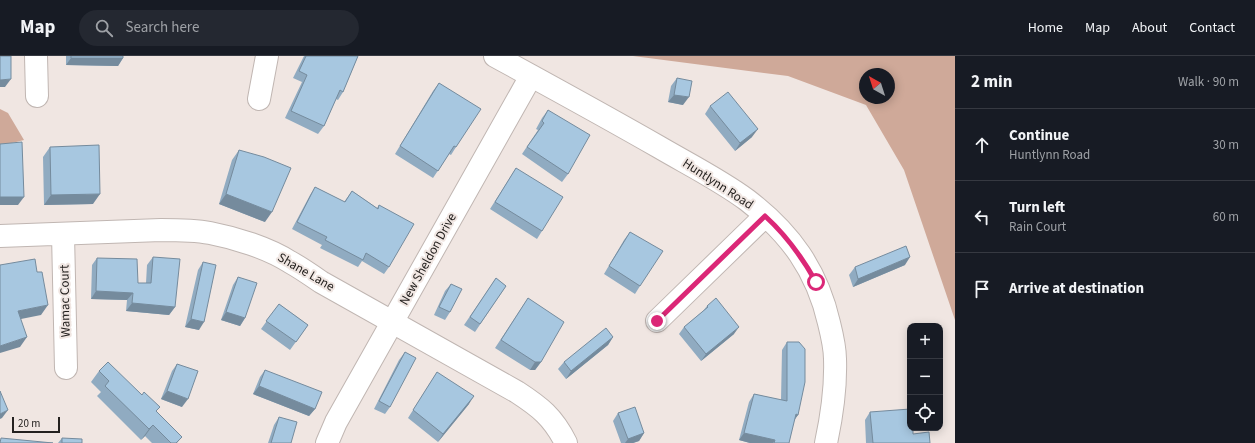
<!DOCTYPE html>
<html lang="en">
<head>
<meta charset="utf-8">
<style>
  :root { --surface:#171b24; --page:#242831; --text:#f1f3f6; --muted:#9ea1a6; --line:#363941 }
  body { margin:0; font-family:"Source Sans 3",sans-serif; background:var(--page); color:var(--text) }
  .controls { position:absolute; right:12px; bottom:12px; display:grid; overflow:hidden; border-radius:8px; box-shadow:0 2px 10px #0003 }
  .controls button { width:36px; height:36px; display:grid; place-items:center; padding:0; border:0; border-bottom:1px solid var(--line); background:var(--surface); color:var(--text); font:20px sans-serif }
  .compass { position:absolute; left:859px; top:12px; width:36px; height:36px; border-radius:50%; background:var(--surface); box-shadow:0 2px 10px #0003; rotate:321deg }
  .scale { position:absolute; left:12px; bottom:10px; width:48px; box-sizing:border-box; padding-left:4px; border:2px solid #24211f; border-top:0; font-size:11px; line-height:14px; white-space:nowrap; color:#24211f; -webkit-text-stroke:3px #f0e6e2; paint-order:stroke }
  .stop { position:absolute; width:12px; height:12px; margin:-9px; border:3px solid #db2777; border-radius:50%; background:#fff }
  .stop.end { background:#db2777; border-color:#fff; box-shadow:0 1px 4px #0008 }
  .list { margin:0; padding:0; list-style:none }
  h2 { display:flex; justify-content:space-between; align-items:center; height:52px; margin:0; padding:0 16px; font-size:17px }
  h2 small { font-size:13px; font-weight:400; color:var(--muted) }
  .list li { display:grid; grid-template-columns:26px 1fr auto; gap:12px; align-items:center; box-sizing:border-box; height:72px; padding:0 16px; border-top:1px solid var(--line) }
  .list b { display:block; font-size:15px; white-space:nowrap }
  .list p { margin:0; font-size:13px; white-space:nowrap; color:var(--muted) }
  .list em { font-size:13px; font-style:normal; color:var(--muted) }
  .icon { flex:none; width:22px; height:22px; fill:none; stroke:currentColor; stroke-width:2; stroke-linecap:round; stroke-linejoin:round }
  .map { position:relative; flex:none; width:955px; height:387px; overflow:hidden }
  header { display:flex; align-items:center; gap:24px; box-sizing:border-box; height:56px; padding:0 20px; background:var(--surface); border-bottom:1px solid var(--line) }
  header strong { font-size:19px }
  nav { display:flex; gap:22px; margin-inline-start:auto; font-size:14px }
  .search { width:280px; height:36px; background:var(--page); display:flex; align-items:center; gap:10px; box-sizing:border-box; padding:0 14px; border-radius:22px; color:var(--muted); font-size:15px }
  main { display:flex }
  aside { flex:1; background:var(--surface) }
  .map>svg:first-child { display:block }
  .forest { fill:#cfa999; fill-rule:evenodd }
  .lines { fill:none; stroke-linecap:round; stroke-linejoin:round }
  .minor-casing { stroke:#c0b6b2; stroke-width:24 }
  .minor { stroke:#fff; stroke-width:22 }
  .wall { fill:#90abc1 }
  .shaded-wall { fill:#758b9d }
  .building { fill:#a7c7e0; stroke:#758b9d }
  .route { stroke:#db2777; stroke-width:5 }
  .labels { text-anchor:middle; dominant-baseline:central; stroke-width:4; stroke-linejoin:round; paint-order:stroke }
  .street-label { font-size:13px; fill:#24211f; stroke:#f0e6e2 }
</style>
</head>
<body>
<header>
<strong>Map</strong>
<div class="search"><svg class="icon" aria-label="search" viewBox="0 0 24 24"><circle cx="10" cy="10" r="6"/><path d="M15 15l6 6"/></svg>Search here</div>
<nav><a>Home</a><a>Map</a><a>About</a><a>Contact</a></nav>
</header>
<main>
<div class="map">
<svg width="955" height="387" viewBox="0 0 955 387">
  <rect width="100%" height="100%" fill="#f0e6e2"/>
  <path class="forest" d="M633,0H955V264L904,114L866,49L788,20ZM865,18H889V42H865Z
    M0,53L8,57L24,84L0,90Z"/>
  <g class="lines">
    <g class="minor-casing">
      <path id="minor" d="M36,0L37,40
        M495,0C550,30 605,60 659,91C688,108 720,124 747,144C790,177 817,214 829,267C832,279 835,291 835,303C836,331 832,359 826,387
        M259,43L267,0
        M63,178L66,312
        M0,180L161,174C177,174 194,174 210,177C236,182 268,192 290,206C301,212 311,219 321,226L517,336C540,351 553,361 566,387
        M657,265L765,160
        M327,387L336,366L531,20"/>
    </g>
    <use href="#minor" class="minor"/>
  </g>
  <path class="wall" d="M66,0H123V2L118,10L66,9Z
    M304,0H358L343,36L338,44L336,43L324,70L318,78L285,62L302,26L293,22Z
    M677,22L683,49L668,46L671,30Z
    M439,27L456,91L451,99L449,98L433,122L395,98L433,35Z
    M710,50L752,81L735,95L705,58Z
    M548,54L568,118L562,126L522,98L538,74L536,73L542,62Z
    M50,91L93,148L44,149L43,101Z
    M239,94L265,166L219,148L232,104Z
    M516,112L542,175L537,183L490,153Z
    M315,131L344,146L352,135L377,152L379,149L389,211L384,218L362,205L358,211L320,192L322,189L292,173L310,139Z
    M630,176L640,230L635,238L604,218L624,184Z
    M153,201L175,251L169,259L126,255L127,244L91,243L92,209L97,202L138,227H146L147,209Z
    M203,206L199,274L185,271L198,214Z
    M905,209L853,231L849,219L855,211Z
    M238,221L245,262L240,270L221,264L233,229Z
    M496,222L506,230L475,276L464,269Z
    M451,228L450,256L445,264L434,259L445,235Z
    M528,242L541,306L535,314H530L495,292Z
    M279,248L308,269L290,294L261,273Z
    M707,250L734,278L701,305L679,278L684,271L703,255Z
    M613,281L608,289L566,323L558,313L564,306Z
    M787,286L798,359L794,364L789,387H750L739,384L749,346L754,338L781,344L782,294Z
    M405,296L390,351L385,358L374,353L399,304Z
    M177,308L182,351L161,343L172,315Z
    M265,314L315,353L309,360L253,338L260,321Z
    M99,315L156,356L182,381L177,387H152L145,380L141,384L97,340L101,336L91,326Z
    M437,316L469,348L438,386L408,362Z
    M870,356L913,378L930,387H866L865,364Z
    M618,357L644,377L639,385L633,387H621L613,365Z
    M279,361L291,387H268L274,369Z
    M62,382L82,387H58Z"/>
  <path class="shaded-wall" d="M71,2H123L118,10L66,9Z
    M11,23L5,31H0V24Z
    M674,39L689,41L683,49L668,46Z
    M758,73L752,81L735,95L740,87Z
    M100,138L93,148L44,149L51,139Z
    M226,138L272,156L265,166L219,148Z
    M0,141H24L18,149H0Z
    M910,201L905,209L853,231L858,223Z
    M96,235L133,237L127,244L91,243Z
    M132,247L175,251L169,259L126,255Z
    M48,249L41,259L11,265L18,255Z
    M226,256L245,262L240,270L221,264Z
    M191,263L204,266L199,274L185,271Z
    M739,271L734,278L701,305L706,298Z
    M27,281L20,291L0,297V290Z
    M613,281L608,289L566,323L571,315Z
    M535,306H541L535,314H530Z
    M259,330L315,353L309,360L253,338Z
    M167,335L188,343L182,351L161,343Z
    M474,340L469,348L438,386L443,378Z
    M8,354L2,362L0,363V358Z
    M796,358L798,359L793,366Z
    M153,369L145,380L141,384L149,373Z
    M644,377L639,385L633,387H625L628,383Z
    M744,377L775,384L773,387H750L739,384Z"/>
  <path class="building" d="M0,0H11V23L0,24Z
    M71,0H123V2H71Z
    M306,0H358L343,36L340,34L324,70L291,55L307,19L299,15Z
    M677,22L692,25L689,41L674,39Z
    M439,27L481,53L456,91L454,90L438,115L400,90Z
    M728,36L758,73L740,87L710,50Z
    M548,54L590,79L568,118L527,91L544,67L542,65Z
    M22,86L24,141H0V88Z
    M99,89L100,138L51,139L50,91Z
    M239,94L264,101L291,112L272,156L226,138Z
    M516,112L563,141L542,175L495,146Z
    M315,131L345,146L352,135L378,153L379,149L414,168L389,211L366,197L363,204L325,184L327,181L297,166Z
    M630,176L663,195L640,230L609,210Z
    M906,190L910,201L858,223L855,211Z
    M153,201L180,203L175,251L132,247L133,237L96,235L97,202L137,203L138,227H151Z
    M35,203L37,216H42L48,249L18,255L27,281L0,290V209Z
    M203,206L216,209L204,266L191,263Z
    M238,221L257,227L245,262L226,256Z
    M496,222L506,230L480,268L470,261Z
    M451,228L462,233L450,256L439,251Z
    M528,242L564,266L541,306H535L501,284Z
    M716,242L739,271L706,298L684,271L708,251L707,250Z
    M279,248L308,269L296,286L266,265Z
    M606,272L613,281L571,315L564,306Z
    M787,286H799L805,293V326L798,359L796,358L789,387H774L775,384L744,377L754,338L787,345Z
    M405,296L416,302L390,351L379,345Z
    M108,306L142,339L144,336L160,351L156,355L182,381L176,387H171L153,369L149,373L105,330L109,325L99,315Z
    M177,308L198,315L188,343L167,335Z
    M265,314L322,336L315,353L259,330Z
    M437,316L474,340L443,378L413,354Z
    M0,335L8,354L0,358Z
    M635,351L644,377L628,383L618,357Z
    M910,353V372H913V378L929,376L930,387H873L870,356Z
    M279,361L297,366L291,387H271Z
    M1,382L53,387H0Z
    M62,382L82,383V387H62Z"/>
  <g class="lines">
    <path class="route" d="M657,265L765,160C787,180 802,201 816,226"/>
  </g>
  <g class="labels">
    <g class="street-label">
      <text transform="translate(718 128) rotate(33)">Huntlynn Road</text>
      <text transform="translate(428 203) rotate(-61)">New Sheldon Drive</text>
      <text transform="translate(306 216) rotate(30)">Shane Lane</text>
      <text transform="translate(65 245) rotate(-91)">Wamac Court</text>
    </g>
  </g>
</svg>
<div class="controls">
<button>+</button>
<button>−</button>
<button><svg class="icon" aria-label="locate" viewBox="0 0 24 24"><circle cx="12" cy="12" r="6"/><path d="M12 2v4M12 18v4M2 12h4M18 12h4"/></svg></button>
</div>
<svg class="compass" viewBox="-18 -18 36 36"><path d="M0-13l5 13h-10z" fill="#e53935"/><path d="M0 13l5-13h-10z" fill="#9ea1a6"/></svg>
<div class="scale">20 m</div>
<div class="stop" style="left:816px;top:226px"></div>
<div class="stop end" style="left:657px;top:265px"></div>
</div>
<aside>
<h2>2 min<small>Walk · 90 m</small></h2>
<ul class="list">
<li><svg class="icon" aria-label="ahead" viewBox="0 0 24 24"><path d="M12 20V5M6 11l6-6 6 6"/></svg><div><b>Continue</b><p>Huntlynn Road</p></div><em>30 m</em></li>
<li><svg class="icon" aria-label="left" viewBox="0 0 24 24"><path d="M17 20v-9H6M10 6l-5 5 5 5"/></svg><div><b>Turn left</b><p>Rain Court</p></div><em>60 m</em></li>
<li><svg class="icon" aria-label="arrive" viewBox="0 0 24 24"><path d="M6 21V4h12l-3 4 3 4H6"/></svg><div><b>Arrive at destination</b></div></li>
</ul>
</aside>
</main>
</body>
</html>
